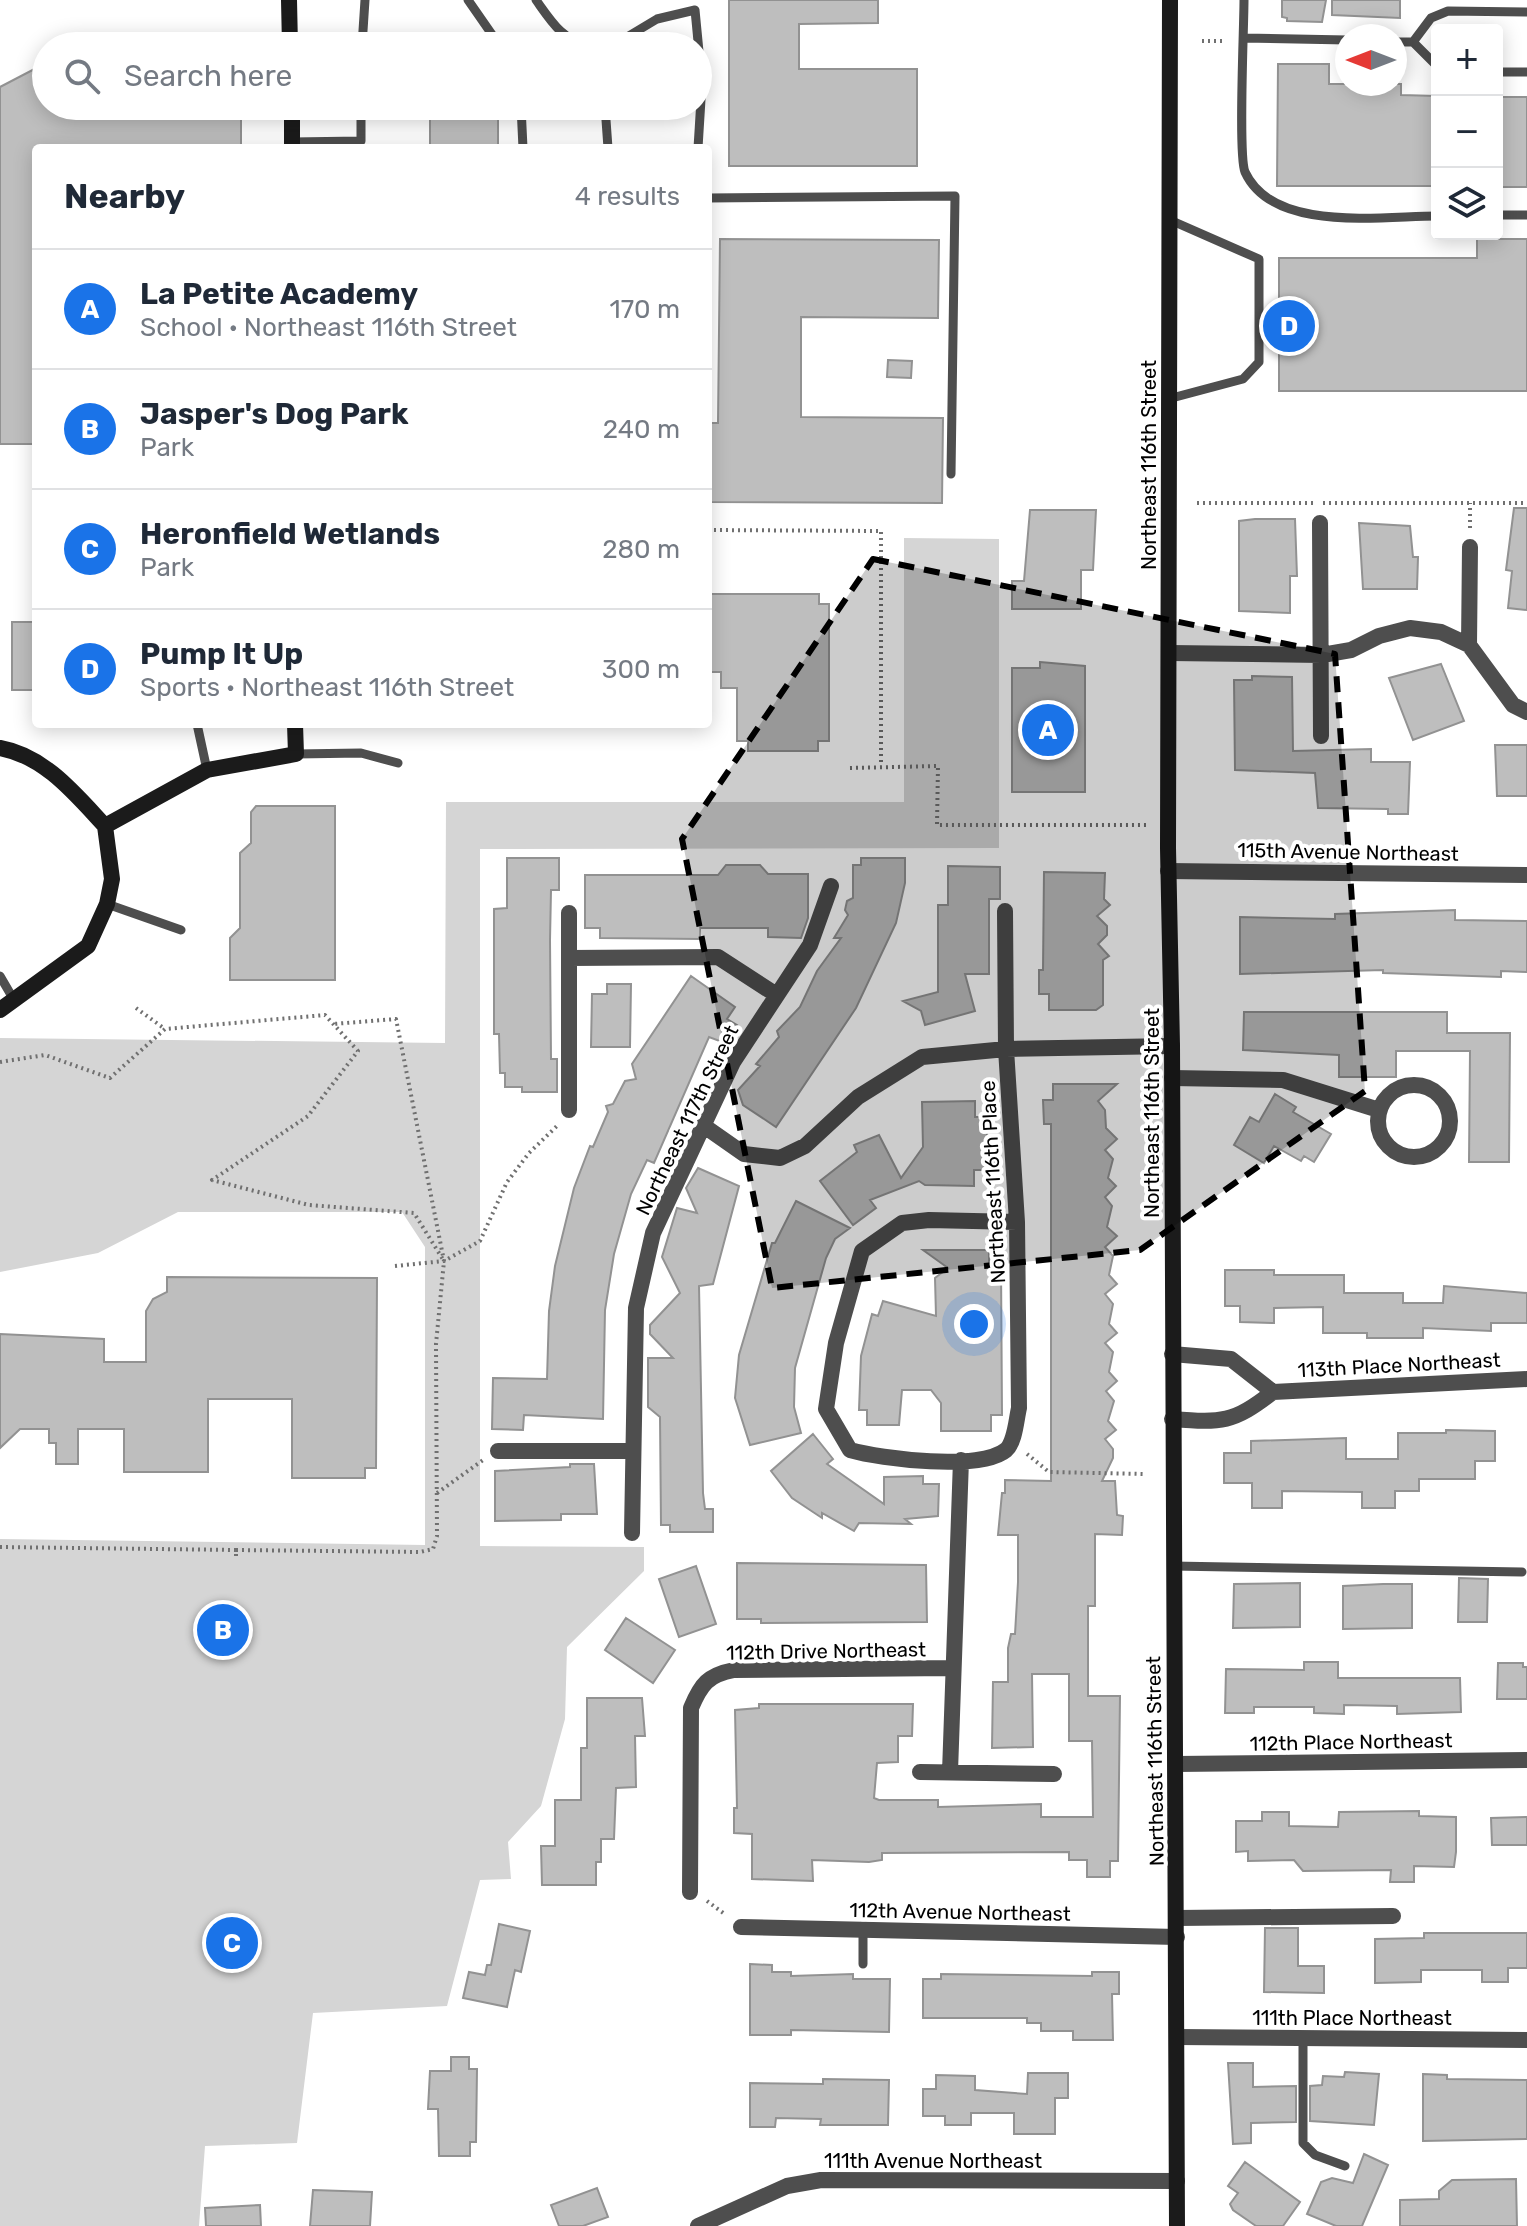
<!DOCTYPE html>
<html lang="en">
<head>
<meta charset="utf-8">
<style>
  :root { --surface:#fff; --page:#f2f2f3; --text:#1f2937; --muted:#747a83; --line:#e0e1e3; --accent:#1a73e8 }
  body { margin:0; font-family:Rubik,sans-serif; background:var(--page); color:var(--text) }
  .controls { position:absolute; right:24px; top:24px; display:grid; overflow:hidden; border-radius:8px; box-shadow:0 4px 20px #0003 }
  .controls button { width:72px; height:72px; display:grid; place-items:center; padding:0; border:0; border-bottom:2px solid var(--line); background:var(--surface); color:var(--text); font:40px sans-serif }
  .compass { position:absolute; left:1335px; top:24px; width:72px; height:72px; border-radius:50%; background:var(--surface); box-shadow:0 4px 20px #0003; rotate:270deg }
  .you { position:absolute; left:974px; top:1324px; width:28px; height:28px; margin:-20px; border:6px solid #fff; border-radius:50%; background:#1a73e8; box-shadow:0 0 0 12px #1a73e833 }
  .badge { display:grid; place-items:center; width:52px; height:52px; border-radius:50%; background:var(--accent); color:#fff; font-size:26px; font-weight:700 }
  .pin { position:absolute; translate:-50% -50%; border:4px solid #fff; box-shadow:0 2px 8px #0006 }
  .list { margin:0; padding:0; list-style:none }
  h2 { display:flex; justify-content:space-between; align-items:center; height:104px; margin:0; padding:0 32px; font-size:34px }
  h2 small { font-size:26px; font-weight:400; color:var(--muted) }
  .list li { display:grid; grid-template-columns:52px 1fr auto; gap:24px; align-items:center; box-sizing:border-box; height:120px; padding:0 32px; border-top:2px solid var(--line) }
  .list b { display:block; font-size:30px; white-space:nowrap }
  .list p { margin:0; font-size:26px; white-space:nowrap; color:var(--muted) }
  .list em { font-size:26px; font-style:normal; color:var(--muted) }
  .icon { flex:none; width:44px; height:44px; fill:none; stroke:currentColor; stroke-width:2; stroke-linecap:round; stroke-linejoin:round }
  .map { position:relative; flex:none; width:1527px; height:2226px; overflow:hidden }
  .search { position:absolute; background:var(--surface); box-shadow:0 4px 20px #0003; left:32px; top:32px; width:680px; height:88px; display:flex; align-items:center; gap:20px; box-sizing:border-box; padding:0 28px; border-radius:44px; color:var(--muted); font-size:30px }
  .panel { position:absolute; background:var(--surface); box-shadow:0 4px 20px #0003; left:32px; top:144px; width:680px; height:584px; border-radius:8px }
  .map>svg:first-child { display:block }
  .green { fill:#d5d5d5 }
  .building { fill:#bebebe; stroke:#929292; stroke-width:2 }
  .lines { fill:none; stroke-linecap:round; stroke-linejoin:round }
  .path { stroke:#707070; stroke-width:4; stroke-dasharray:2 4; stroke-linecap:butt }
  .lane { stroke:#4e4e4e; stroke-width:9 }
  .street { stroke:#4e4e4e; stroke-width:16 }
  .secondary { stroke:#1b1b1b; stroke-width:16 }
  .marked { fill:#000; fill-opacity:0.2; stroke:#000; stroke-width:6; stroke-dasharray:16 10; stroke-linejoin:round }
  .labels { text-anchor:middle; dominant-baseline:central; stroke-width:8; stroke-linejoin:round; paint-order:stroke }
  .street-label { font-size:20px; fill:#000; stroke:#fff }
</style>
</head>
<body>
<div class="map">
<svg width="1527" height="2226" viewBox="0 0 1527 2226">
  <rect width="100%" height="100%" fill="#fff"/>
  <path class="green" d="M904,538L999,539V848L480,849V1546L644,1547V1571L567,1647L565,1719L541,1806L508,1842L511,1879L480,1880L447,2006L313,2013L297,2143L205,2146L199,2226H0V1539L425,1545V1247L402,1212H178L98,1253L0,1272V1038L445,1043L446,802H904Z"/>
  <path class="building" d="M729,0H878V23L799,24V69H917V166H729Z
    M1282,0H1326L1322,22L1287,21V18L1282,17Z
    M1332,0H1400V18L1332,15Z
    M46,63V106H241V148H36V444H0V87Z
    M1278,64H1329V84H1401V95L1437,96V186H1277Z
    M1497,97H1527V187H1497Z
    M430,106H498V148H430Z
    M720,239L939,240L938,318L801,317V417L943,418L942,503L708,502V423H718Z
    M1477,239H1527V391H1279V258H1477Z
    M888,360L912,361L911,378L887,377Z
    M1514,508H1527V610L1508,608L1512,571L1506,570Z
    M1030,510H1096L1093,570H1081V609H1012V581H1024Z
    M1255,519H1295L1297,576H1290V613L1239,611V521Z
    M1359,523L1410,526L1413,557H1418L1417,589H1363Z
    M711,594H819V604H829V741H818V751H748V741H737V688H721V672H711Z
    M12,622H36V690H12Z
    M1040,662L1085,666V792H1012V668H1040Z
    M1441,664L1464,721L1413,740L1389,678Z
    M1252,676L1292,677L1293,751L1371,749V762H1410L1408,814H1388V809L1318,808L1315,773L1235,770L1234,680H1252Z
    M1495,745H1527V796H1497Z
    M256,806H335V980H230V938L240,928V853L251,843V812Z
    M507,858H559V890H551L550,940L551,1059H557V1092H522V1087H505V1073H500L499,1034H494V909L507,908Z
    M861,858H905V883L896,923L856,1008L776,1127L743,1105L738,1090L760,1066L756,1064L779,1037L777,1031L800,1007L817,971L841,938H834L848,915L845,910L847,901L853,898V865H861Z
    M726,865H760L768,874H808V918L801,938L768,937V928H700V939L600,938V928H585V875H718Z
    M948,866L1000,867V899H989V974H965L975,1011L925,1025L921,1011L903,1001L938,992V905H948Z
    M1044,872L1105,873L1104,899L1110,905L1097,916L1107,926V935L1098,944L1109,956L1103,960V1005L1096,1010H1049V994H1039V970H1043Z
    M1455,910V920L1527,921V972L1501,971V977L1383,973V970L1240,974V917L1335,919V914Z
    M691,976L735,1007L727,1019L737,1025L725,1043L709,1037L654,1163L647,1160L631,1194L614,1254L605,1310L603,1419L524,1415L523,1430L492,1429L493,1378L547,1379L549,1311L555,1266L574,1188L590,1146L593,1147L608,1112L606,1106L613,1104L625,1081L636,1079L632,1064Z
    M607,984H631L630,1047H591L592,994H607Z
    M1244,1012H1447V1033H1510L1509,1162H1469L1470,1051H1396V1077H1339V1055L1243,1050Z
    M1053,1084H1117L1098,1101L1105,1110L1106,1128L1117,1139L1105,1150L1113,1159L1108,1178L1116,1186L1105,1197L1112,1206L1107,1227L1117,1236L1105,1247L1113,1256L1109,1275L1117,1284L1105,1294L1113,1304L1109,1324L1117,1333L1105,1343L1113,1352L1109,1372L1117,1381L1106,1391L1114,1401L1108,1421L1116,1430L1105,1439L1113,1449V1458L1102,1481H1115L1117,1515L1123,1516L1122,1535L1095,1534V1606H1088V1696H1120L1118,1861H1110V1877H1087V1860H1069V1852L882,1853V1860L869,1862L812,1860L813,1881L752,1879V1834L734,1833V1808H737L735,1710L759,1708V1704H913L912,1736H898V1762L877,1763L874,1798L879,1800H938V1807L1041,1804V1817H1093L1092,1741H1069V1674H1032L1033,1747L992,1748L993,1682H1008V1648L1011,1634H1015L1018,1582V1535H998L1002,1493H1005V1480L1051,1481V1124H1044L1043,1100H1053Z
    M1275,1094L1296,1107L1293,1112L1331,1134L1314,1162L1304,1156L1301,1161L1274,1146L1264,1163L1234,1145L1250,1117L1259,1122Z
    M975,1101V1117H987V1141H984V1170H974V1186L925,1185L919,1181L870,1200L876,1208L853,1225L820,1181L857,1152L854,1145L879,1135L901,1178L923,1147L922,1102Z
    M698,1168L739,1186L713,1284L699,1286L703,1493L705,1509H713V1532H670V1525H661L660,1417L648,1407V1358H673L650,1334V1325L680,1293L662,1257L677,1208L697,1213L686,1188Z
    M796,1201L850,1228L835,1239L826,1258L795,1368L794,1407L801,1433L750,1445L735,1398L739,1355L772,1243H775Z
    M923,1250H989V1265H1001L1002,1415H991V1431H941V1403L931,1390H902L899,1425H867V1410H859L861,1356L872,1314L878,1316L883,1301L936,1316L935,1278L948,1268Z
    M1225,1270H1274V1275H1344V1293H1403V1303H1443L1444,1286L1527,1293V1323H1491V1331L1423,1328V1338H1367V1333H1323V1307L1274,1308V1323L1240,1322V1306H1225Z
    M167,1277L377,1278L376,1468H365V1478H292V1399H208V1472H124V1429H78V1464H56V1443H49V1429H20L0,1448V1334L104,1339V1362H146V1311L153,1299L167,1292Z
    M1446,1430L1495,1431V1461H1475V1479H1419V1491H1395V1508H1362V1492L1282,1491V1508H1252V1483H1224V1453H1251V1441L1346,1438V1459H1398V1433H1446Z
    M813,1434L833,1459L827,1464L884,1504V1477L923,1476V1484H939L938,1516L905,1519L911,1524L859,1523L854,1531L822,1513V1518L792,1498L771,1471Z
    M570,1464H594L597,1514H561V1520L495,1521V1471L570,1467Z
    M737,1563L926,1565L927,1622L761,1623V1619H737Z
    M696,1566L716,1624L679,1637L659,1579Z
    M1459,1578L1488,1579L1487,1622H1458Z
    M1300,1583V1627L1233,1628L1234,1584Z
    M1383,1584H1412V1628L1343,1629V1586Z
    M626,1618L675,1650L653,1683L605,1650Z
    M1304,1662H1338V1678H1460L1461,1712L1397,1714V1706L1344,1705V1714L1314,1713V1707H1254V1713H1225L1226,1669L1304,1670Z
    M1498,1663H1523V1667H1527V1699H1497Z
    M587,1698H642L645,1736H635L636,1787L616,1788L614,1839H601V1862H596V1885H542L541,1846H555V1800H581V1748H587Z
    M1419,1811V1816L1456,1817V1852L1454,1867L1414,1866V1882H1390L1391,1870L1303,1871L1294,1860L1248,1861V1851L1236,1852V1821H1262V1812H1289V1826L1338,1827L1339,1812Z
    M1527,1817V1845H1492L1491,1818Z
    M499,1924L530,1931L521,1972L515,1970L507,2007L463,1998L469,1972L485,1975L487,1965H491Z
    M1265,1928H1298V1966H1324V1993L1264,1992Z
    M1424,1933H1527V1968H1508V1982H1482V1970H1421V1982L1375,1983V1939L1424,1938Z
    M750,1964L772,1965V1972H791V1976L853,1974V1979H890L889,2032L791,2030V2035H750Z
    M1092,1972H1119V1994H1112L1113,2040H1073V2031H1041V2023H1027V2018H923V1979H941V1974L1092,1976Z
    M451,2057H469V2069H477L476,2142H470V2156H439L438,2109H428L430,2071H451Z
    M1228,2063H1253V2087L1296,2086V2122L1251,2123V2143L1233,2144Z
    M1345,2072L1379,2074L1374,2125L1310,2121V2086L1322,2085L1323,2076L1344,2077Z
    M1028,2073H1068V2098H1055V2134H1014V2113H971V2125H945V2116H923V2089H936V2075L975,2076V2090L1027,2094Z
    M1423,2074L1447,2075V2079L1527,2080V2139L1423,2141Z
    M823,2079L889,2080L888,2125H820L821,2119L776,2118L775,2127H750V2083L823,2084Z
    M1364,2154L1388,2165L1362,2226H1336L1307,2214L1321,2182L1332,2178L1353,2183Z
    M1245,2162L1300,2202L1283,2226H1256L1233,2210L1230,2204L1238,2193L1228,2186Z
    M1516,2179L1517,2226H1400V2200L1439,2199V2191L1452,2180Z
    M597,2188L608,2217L583,2226H559L551,2205Z
    M313,2190L372,2192L370,2226H310Z
    M260,2205L261,2226H206L205,2208Z"/>
  <g class="lines">
    <path class="path" d="M1202,41H1223
      M1197,503H1314
      M1323,503H1527
      M1470,528V503
      M708,530L881,531V766
      M850,768L938,766L937,825H1149
      M136,1008L165,1029
      M0,1062L45,1055L110,1078L165,1029L325,1015L358,1051L308,1116L212,1180L309,1205L414,1213L444,1261
      M395,1266L444,1261L480,1241L507,1182L529,1153L559,1124
      M1027,1454L1049,1472L1143,1474
      M437,1493L483,1460
      M0,1547L236,1550V1556
      M236,1550L420,1552L433,1549L437,1536L436,1344L444,1261L396,1019L333,1024
      M707,1901L726,1915"/>
    <path class="lane" d="M468,0L500,46
      M536,0C551,21 562,40 589,46
      M1244,0C1244,28 1238,155 1245,172C1273,233 1381,216 1437,216
      M1244,38L1347,40
      M1395,42H1413L1437,66
      M1413,42L1431,18L1448,11L1527,12
      M362,46L365,0
      M612,46L657,19L695,10L702,83L698,148
      M1497,72H1527
      M521,106L523,148
      M605,106L608,148
      M292,142L361,141V106
      M708,198L955,196L951,474
      M1497,215H1527
      M1168,399L1243,379L1259,362V259L1170,220
      M197,724L207,770
      M296,754L361,753L398,763
      M107,904L181,930
      M0,976L14,1000
      M1172,1566L1522,1572
      M863,1964V1930
      M1303,2037V2143L1315,2155L1345,2166"/>
    <path class="street" d="M1320,523L1321,736
      M1469,645L1470,547
      M1170,653L1322,655L1351,650L1379,636L1410,628L1441,632L1469,645L1513,705L1527,712
      M1168,871L1527,875
      M1005,911L1006,1049L1017,1222L1019,1408C1016,1421 1015,1442 1006,1450C981,1471 881,1459 850,1450L826,1409L836,1343L862,1251L902,1223L929,1220L1017,1222
      M569,913V1110
      M569,958L718,957L775,994
      M1172,1078L1283,1080L1379,1110
      M1378 1121a36 36 0 1 1 72 0a36 36 0 1 1-72 0Z
      M704,1126L744,1154L780,1158L805,1146L858,1097L922,1057L1006,1049L1172,1046
      M1172,1354L1231,1359L1273,1392
      M1172,1419C1222,1423 1233,1423 1273,1392L1527,1379
      M498,1451H632
      M632,1533L636,1308L653,1233L733,1062L810,945L831,886
      M1176,1764L1527,1760
      M920,1772L1054,1774
      M950,1772L961,1460
      M690,1892L691,1708C701,1684 708,1675 734,1670L952,1668
      M1177,1918L1393,1916
      M741,1927L1177,1937
      M1177,2037L1527,2040
      M698,2226L787,2186L821,2180L1177,2181"/>
    <path class="secondary" d="M289,0L290,46
      M1170,0L1168,848L1172,1046L1177,2226
      M292,106V148
      M0,748C45,756 76,795 105,826
      M105,826L207,770L296,754L295,724
      M0,1010L88,946L107,904L112,879L105,826"/>
  </g>
  <path class="marked" d="M873,559L1335,654L1365,1091L1140,1250L772,1288L682,839Z"/>
  <g class="labels">
    <g class="street-label">
      <text transform="translate(1149 465) rotate(-90)">Northeast 116th Street</text>
      <text transform="translate(1348 852) rotate(1)">115th Avenue Northeast</text>
      <text transform="translate(1152 1113) rotate(-90)">Northeast 116th Street</text>
      <text transform="translate(687 1120) rotate(-64)">Northeast 117th Street</text>
      <text transform="translate(993 1182) rotate(-93)">Northeast 116th Place</text>
      <text transform="translate(1399 1365) rotate(-3)">113th Place Northeast</text>
      <text transform="translate(826 1651) rotate(-1)">112th Drive Northeast</text>
      <text transform="translate(1351 1742) rotate(-1)">112th Place Northeast</text>
      <text transform="translate(1155 1761) rotate(-91)">Northeast 116th Street</text>
      <text transform="translate(960 1912) rotate(1)">112th Avenue Northeast</text>
      <text x="1352" y="2018">111th Place Northeast</text>
      <text x="933" y="2161">111th Avenue Northeast</text>
    </g>
  </g>
</svg>
<div class="controls">
<button>+</button>
<button>−</button>
<button><svg class="icon" aria-label="layers" viewBox="0 0 24 24"><path d="M12 4l9 5-9 5-9-5zM3 14l9 5 9-5"/></svg></button>
</div>
<svg class="compass" viewBox="-18 -18 36 36"><path d="M0-13l5 13h-10z" fill="#e53935"/><path d="M0 13l5-13h-10z" fill="#747a83"/></svg>
<div class="you"></div>
<div class="pin badge" style="left:1048px;top:730px">A</div>
<div class="pin badge" style="left:223px;top:1630px">B</div>
<div class="pin badge" style="left:232px;top:1943px">C</div>
<div class="pin badge" style="left:1289px;top:326px">D</div>
<div class="search"><svg class="icon" aria-label="search" viewBox="0 0 24 24"><circle cx="10" cy="10" r="6"/><path d="M15 15l6 6"/></svg>Search here</div>
<section class="panel">
<h2>Nearby<small>4 results</small></h2>
<ul class="list">
<li><span class="badge">A</span><div><b>La Petite Academy</b><p>School · Northeast 116th Street</p></div><em>170 m</em></li>
<li><span class="badge">B</span><div><b>Jasper's Dog Park</b><p>Park</p></div><em>240 m</em></li>
<li><span class="badge">C</span><div><b>Heronfield Wetlands</b><p>Park</p></div><em>280 m</em></li>
<li><span class="badge">D</span><div><b>Pump It Up</b><p>Sports · Northeast 116th Street</p></div><em>300 m</em></li>
</ul>
</section>
</div>
</body>
</html>
